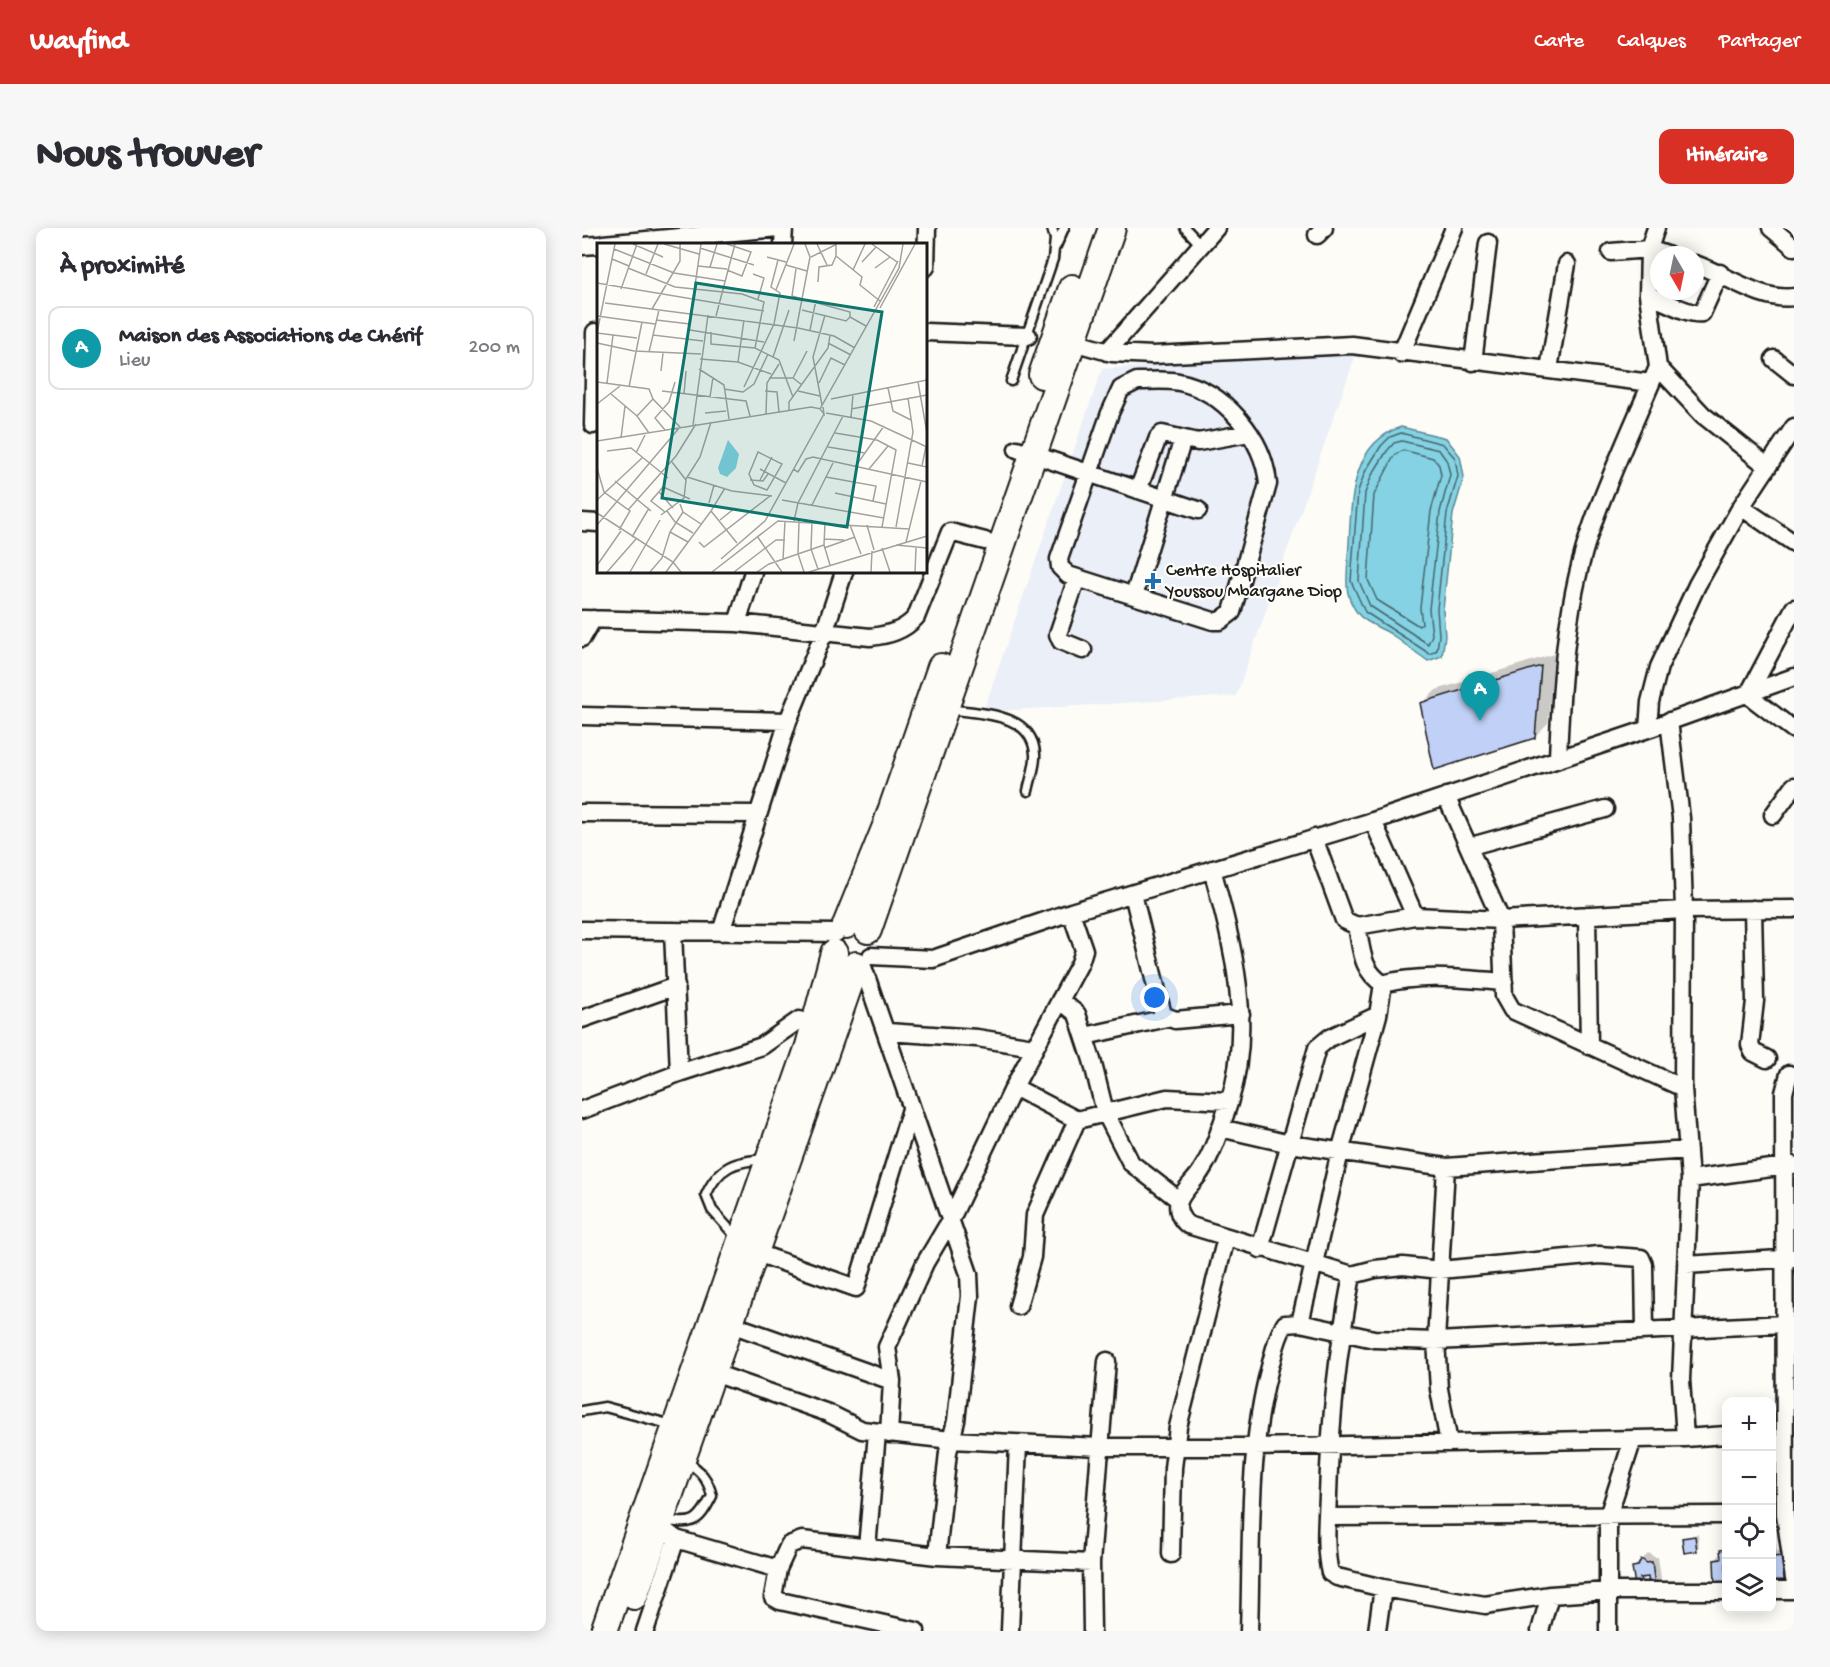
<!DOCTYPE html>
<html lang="fr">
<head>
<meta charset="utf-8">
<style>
  :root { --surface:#fff; --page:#f7f7f7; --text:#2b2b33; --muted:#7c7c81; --line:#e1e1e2; --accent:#d93025 }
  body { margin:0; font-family:"Gochi Hand",sans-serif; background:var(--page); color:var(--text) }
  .controls { position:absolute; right:18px; bottom:18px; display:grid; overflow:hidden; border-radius:12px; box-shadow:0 3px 15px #0003 }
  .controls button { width:54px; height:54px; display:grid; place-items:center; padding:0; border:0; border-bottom:2px solid var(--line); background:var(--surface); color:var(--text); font:30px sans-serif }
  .compass { position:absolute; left:1068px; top:18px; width:54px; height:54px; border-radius:50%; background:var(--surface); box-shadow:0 3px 15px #0003; rotate:171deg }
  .you { position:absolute; left:573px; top:770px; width:21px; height:21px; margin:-15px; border:4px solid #fff; border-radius:50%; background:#1a73e8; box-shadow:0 0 0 9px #1a73e833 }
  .badge { display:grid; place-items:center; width:39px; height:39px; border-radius:50%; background:var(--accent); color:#fff; font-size:20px; font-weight:700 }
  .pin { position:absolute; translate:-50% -50px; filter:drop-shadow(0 2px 3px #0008) }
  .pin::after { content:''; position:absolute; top:32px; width:21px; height:18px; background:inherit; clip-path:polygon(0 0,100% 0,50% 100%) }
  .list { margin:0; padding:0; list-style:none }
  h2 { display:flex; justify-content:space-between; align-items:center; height:78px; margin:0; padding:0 24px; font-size:26px }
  h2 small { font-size:20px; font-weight:400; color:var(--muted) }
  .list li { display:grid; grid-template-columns:39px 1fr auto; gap:18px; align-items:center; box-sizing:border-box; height:84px; margin:0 12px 12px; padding:0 12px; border:2px solid var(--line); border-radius:12px }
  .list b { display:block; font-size:22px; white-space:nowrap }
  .list p { margin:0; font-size:20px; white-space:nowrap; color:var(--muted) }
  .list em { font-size:20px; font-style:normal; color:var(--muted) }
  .icon { flex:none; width:33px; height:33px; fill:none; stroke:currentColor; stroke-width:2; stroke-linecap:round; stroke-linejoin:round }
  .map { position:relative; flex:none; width:1212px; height:1403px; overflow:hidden; border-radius:12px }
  header { display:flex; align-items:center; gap:36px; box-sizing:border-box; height:84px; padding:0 30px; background:var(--accent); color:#fff }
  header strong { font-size:28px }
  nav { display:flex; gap:33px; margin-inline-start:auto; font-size:21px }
  .intro { display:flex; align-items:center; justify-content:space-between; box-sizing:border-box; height:144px; padding:0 36px }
  h1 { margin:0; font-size:42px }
  .button { padding:15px 27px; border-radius:12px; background:var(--accent); color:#fff; font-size:21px; font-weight:700 }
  main { display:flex; gap:36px; padding:0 36px }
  aside { flex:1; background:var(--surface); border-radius:12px; box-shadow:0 3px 15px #0003 }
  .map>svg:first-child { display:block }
  .built { fill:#ebeff7 }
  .water { fill:#84d2e3; stroke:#5a8993; stroke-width:1.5 }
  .shadow { fill:#0003 }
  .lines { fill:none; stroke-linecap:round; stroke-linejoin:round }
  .shore { stroke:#46656c; stroke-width:1.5 }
  .building { fill:#c0d0f6; stroke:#1c1c1c; stroke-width:1.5 }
  .lane-casing { stroke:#1c1c1c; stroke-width:13 }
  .street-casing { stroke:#1c1c1c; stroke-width:21 }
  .primary-casing { stroke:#1c1c1c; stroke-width:30 }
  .lane { stroke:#fdfcf7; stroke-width:8 }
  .street { stroke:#fdfcf7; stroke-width:16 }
  .primary { stroke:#fdfcf7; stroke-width:26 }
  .poi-dot { fill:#1f6fb2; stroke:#fdfcf7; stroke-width:2 }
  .labels { text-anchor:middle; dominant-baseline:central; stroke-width:4.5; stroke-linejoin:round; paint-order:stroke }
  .poi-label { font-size:18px; fill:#1c1c1c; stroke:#fdfcf7; text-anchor:start }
  .inset-road { fill:none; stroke:#a3a29f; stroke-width:1.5 }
  .view { fill:#0f766e; fill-opacity:0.15; stroke:#0f766e; stroke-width:3 }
  .inset-edge { fill:none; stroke:#1c1c1c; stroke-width:3 }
</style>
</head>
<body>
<header>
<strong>Wayfind</strong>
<nav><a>Carte</a><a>Calques</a><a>Partager</a></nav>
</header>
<div class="intro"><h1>Nous trouver</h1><a class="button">Itinéraire</a></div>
<main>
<aside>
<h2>À proximité<small></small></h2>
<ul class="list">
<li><span class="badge" style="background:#0f9aa8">A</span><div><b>Maison des Associations de Chérif</b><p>Lieu</p></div><em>200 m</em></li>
</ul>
</aside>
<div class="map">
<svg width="1212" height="1403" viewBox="0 0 1212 1403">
  <rect width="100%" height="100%" fill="#fdfcf7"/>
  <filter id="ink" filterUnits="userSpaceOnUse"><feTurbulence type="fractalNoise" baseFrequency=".0167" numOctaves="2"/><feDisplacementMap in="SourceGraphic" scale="12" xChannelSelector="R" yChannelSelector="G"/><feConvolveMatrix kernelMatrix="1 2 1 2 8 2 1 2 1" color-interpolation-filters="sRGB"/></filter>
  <g filter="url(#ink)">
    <path class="built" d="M775,123L654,468L401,484L520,141Z"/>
    <path class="water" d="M819,199L864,210L878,228L882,249L871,286L861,382L863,408L860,428L846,433C833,424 821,415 809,406C799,400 784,395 777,387C761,367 765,353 766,330C770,284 764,217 819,199Z"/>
    <path class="shadow" d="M972,426L966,495L952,509L840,476L854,462Z
      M1116,1306L1117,1318L1115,1321L1101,1310Z
      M1190,1315H1194L1195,1323L1207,1322L1209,1345L1203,1352L1191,1353Z
      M1144,1317V1354H1135L1134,1332Z
      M1067,1325L1072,1329H1076L1079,1350L1073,1356L1067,1347L1058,1354L1052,1339Z"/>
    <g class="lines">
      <path class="shore" d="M819,205L861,216L873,230L876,248L865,285L855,381L857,407L855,422L848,426L783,384L769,353L776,263L783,244L799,218L808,209Z
        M820,213L857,222L865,233L868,247L858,284L847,381L850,407L846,416L788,378L777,353L783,265L790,247L805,223L812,215Z
        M821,222L851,230L857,237L859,247L849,283L838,380L840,396L837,398L795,372L786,352L792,267L812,228Z"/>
    </g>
    <path class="building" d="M959,438L953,510L852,542L838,475Z
      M1113,1308L1115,1323L1102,1325L1100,1310Z
      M1144,1321V1355L1133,1356L1132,1332L1139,1331L1138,1322Z
      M1201,1328L1203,1353L1190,1355V1329Z
      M1059,1331L1065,1335L1070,1334L1073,1358L1067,1359L1066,1349L1058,1350L1059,1356L1053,1357L1050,1339L1056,1338Z"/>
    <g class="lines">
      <g class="lane-casing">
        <path id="lane" d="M603,0L619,17
          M474,18L482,0
          M429,153L471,31L473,11L470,0
          M366,481C398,486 450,484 453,526C454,537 448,552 446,563
          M156,1011L130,982L124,967C137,938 153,933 184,931
          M0,1183L23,1179L90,1197
          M81,1292C110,1297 116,1296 130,1268C126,1251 119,1243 104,1233"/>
      </g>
      <g class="street-casing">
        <path id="street" d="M1074,0L1067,21L1066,67L1076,139L1121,187L1185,238
          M1189,0L1212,19
          M735,7L742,0
          M21,16L196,0
          M201,16L202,0
          M0,18L16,17
          M1029,24L1067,21L1085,27
          M1113,36C1143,46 1180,74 1212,69
          M344,39L345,0
          M1066,67C1080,71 1107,88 1120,85L1138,45
          M344,104L446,108
          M491,114L530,125L571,127L770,117L1069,155
          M525,124L634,0
          M819,126L872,0
          M1192,131L1212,147
          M891,134L906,15
          M967,141L985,36
          M555,153C569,153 584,151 597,154C642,163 682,210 686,256L650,384L638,393H631L486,347L478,339L477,331L528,185L539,161Z
          M11,197L13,104
          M435,221L616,282
          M556,262L576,210L580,206L616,214L667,205
          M1159,279L1212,315
          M0,294L16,295
          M495,350L476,406L479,413L501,422
          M552,368L601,211
          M1212,380L1166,467L1212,502
          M0,391L155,395L288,409C306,407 322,403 334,389L368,304L403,313
          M155,395L171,344
          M0,410L11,391
          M0,488L206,493
          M1087,493L1099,590L1102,682L1101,860L1108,951L1099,1152L1103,1210
          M1066,501L1068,474L1077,439L1115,357L1159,279L1212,199
          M976,530C979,452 984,370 1011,295C1030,242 1054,191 1076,139
          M864,568L919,692L922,768L930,782L1101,860
          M0,585L176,586
          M1191,587L1212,558
          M791,593L833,688
          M732,610L762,692L775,698L833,688L919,692L1102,682L1212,681
          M889,618L1023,581
          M630,641C651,717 672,797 647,875C639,898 632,923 619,943C613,953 601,962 597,973C594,982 599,992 606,997L770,1047L793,1041L821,1038L858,1042L1017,1027L1059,1030L1062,1037L1063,1103
          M551,666L581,787L593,792L659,786
          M1171,681L1173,773L1168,817L1171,824L1185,831
          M1005,687L1007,818
          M775,698C780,722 779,742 801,756
          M0,702L254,705
          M91,703L97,845
          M139,704L206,493L243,402L262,344
          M289,728L351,731L489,684L791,593L1066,501L1212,449
          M280,736L387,1046L388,1068L374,1193L366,1224L355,1328
          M478,772L495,786L510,832L523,884L549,935L597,972
          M0,791L94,758
          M305,804L395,810L452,819
          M503,808L585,790
          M1207,846L1202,865L1203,1286L1212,1351
          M432,859L495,892L585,870L647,873
          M0,882L97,845L180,818L217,792L235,796
          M638,900L708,916L864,939L1106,922
          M864,939L854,1113L857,1161L867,1215
          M1108,951L1211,937
          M678,1021L735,820L747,810L796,787
          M175,1025L274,1060L329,881
          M1104,1037L1212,1030
          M770,1047C756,1120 748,1193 746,1267C745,1292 742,1320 748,1345L755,1349L801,1360L903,1377L968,1367L1026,1363H1144
          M436,1078L450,1029L453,987L495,892
          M718,1095L758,924L796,787L801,756C838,745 884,751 922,754
          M149,1096L310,1153
          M132,1145L246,1185L280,1202L369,1212L518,1219H672L1103,1210L1144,1207
          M307,1206L310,1153L305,1119L343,1035L368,993L432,859L498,735L502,722L489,684
          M745,1289L1144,1287
          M78,1299L94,1311L196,1341L191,1369L198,1373L334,1403
          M285,1320L295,1205
          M589,1326L591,1240L596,1199L644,1010
          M196,1341L207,1317L220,1312L355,1328L509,1335
          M1190,1362H1212
          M63,1403L94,1311
          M428,1403L436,1216
          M510,1403L509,1335L525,1133
          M667,1403C670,1315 665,1224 688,1139C692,1124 695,1108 703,1096L718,1095L792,1111L854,1113L1203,1096
          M795,1403L801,1360
          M958,1403L968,1367
          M1026,1403V1288L1051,1211"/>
      </g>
      <g class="primary-casing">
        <path id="primary" d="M460,147L490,60
          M264,697L304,598L359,439
          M286,702L530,0
          M52,1368L274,737
          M22,1403L227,818L252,725"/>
      </g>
      <use href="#lane" class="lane"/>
      <use href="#street" class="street"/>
      <use href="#primary" class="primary"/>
    </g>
  </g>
  <path class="poi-dot" d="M568 344h6v6h6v6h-6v6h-6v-6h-6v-6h6z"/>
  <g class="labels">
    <g class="poi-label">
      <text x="584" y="343">Centre Hospitalier<tspan x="584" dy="21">Youssou Mbargane Diop</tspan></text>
    </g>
  </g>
  <g transform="translate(15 15)">
    <rect width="330" height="330" fill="#fdfcf7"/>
    <path d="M131,197L142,211L139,225L130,234L123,231L121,225Z" fill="#84d2e3"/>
    <path class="inset-road" d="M36,1L66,14M67,1L102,11M220,1L230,22M275,1L300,19M239,2V13L265,34L263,42L283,58M103,5L157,22M17,6L77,30L128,38M170,14L189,19M214,14L240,1M15,16L32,23M265,19L279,4M189,22L210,28M101,23L130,26M113,24L120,1M31,25L78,44L145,51L167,59L158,105M278,25L293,14M199,26L195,53L253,69V74L269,83M130,27L145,33L154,9L130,1M256,27L268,1M49,31L61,1M156,31L167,35L161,56M221,39L222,24L235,22L239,13M0,40L167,68M24,46L40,1M179,47L197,1M8,60L201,85L237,93L258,105M277,64L301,18M283,65L318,1M55,66L83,18V1M205,67L249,78L253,74M0,73L58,81M119,73L138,1M59,77L93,81M93,87L167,99M213,87L219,57M114,89V101L158,105L182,117L196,154M0,90L18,1M0,90L40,95M56,92L62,67M197,98L213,14L208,1M0,100L37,108L104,111M231,100L254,112M52,109L56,92L106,98M176,114L192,67M103,116L141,119L174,131M141,119L147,77M86,125L104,1M102,126L127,142L132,176M64,128L66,110M172,135H196L205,142M196,135L210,108M0,139L52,146L56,156L83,184L0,282M321,139L330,190M10,140L16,92M222,140L234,115L248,122M32,144L45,79M147,144L177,81L183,50L174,44L181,17M291,145L296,168L314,177M127,146L146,149L157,141L171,111M65,148L149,158L153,173M168,148L180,149L182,169M201,148L223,153M14,151L40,173L52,190M87,151L89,128M113,154L116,134M234,156L330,137M0,161L23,143M225,162L216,114L228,72M226,164L227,171L223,166L302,25L306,1M254,166L330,152M192,167V159L231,105L233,92M108,170L129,168M229,170L274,178L330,204M169,171L170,140L182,121M40,173L56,156M254,174L256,152M96,182L111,72M68,187L58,175L72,159L78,139M238,190L280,197L299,207L285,284M24,195L28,163M0,198L214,164L224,166M231,204L268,210M10,208L34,205L71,235M161,209L185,221L170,247L157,242L152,231ZM39,210L48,192M311,220L330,224M325,223L329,203M258,224L287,183M0,225L7,249L33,268L22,287M163,226L189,240M196,226L201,229L209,216L216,214L330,239M272,226L291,203M90,234L135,248L175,253M229,234L279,243L276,258M89,236L103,214L114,179M153,237L166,238L171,231M163,237L175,214M18,238L54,268M62,249L76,265M238,250L289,261M0,257L45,215M185,257L287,275M112,260L117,242M83,261L86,269L104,281M215,262L236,220M31,267L79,213L99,181M70,268L78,279L96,290M114,268L128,245M68,269L54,258L66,244L93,256M0,270L76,319L84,329M64,272L87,255L89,237L75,219M123,277L138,265M197,278L201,260L246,173M202,278L201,311L207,329M215,279L214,306L221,326M228,280L227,302L233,322M253,282L264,311M270,282L277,307M299,284L316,189L311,155M73,289L91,299M160,293L185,329M35,294L52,265M227,296L247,297M102,299L107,304L173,253M309,299L324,238M299,302L330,305M227,305L258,294M285,305L293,329M124,316L168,278L227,171M186,317L188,278M1,321L24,288M10,329L39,296M33,329L63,277M53,329L65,315L73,289L86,269M69,329L114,268L140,300M115,329L181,278L312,286M137,329L179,297H188M160,329L172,321L227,302M212,329L330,293M274,329L275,308M318,329L319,305"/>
    <path class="view" d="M99,40L285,69L250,284L65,255Z"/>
    <rect width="330" height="330" class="inset-edge"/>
  </g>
</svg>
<div class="controls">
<button>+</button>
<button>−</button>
<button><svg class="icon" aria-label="locate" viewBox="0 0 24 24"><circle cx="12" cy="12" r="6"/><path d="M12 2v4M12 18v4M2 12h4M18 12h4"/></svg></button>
<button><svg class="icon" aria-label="layers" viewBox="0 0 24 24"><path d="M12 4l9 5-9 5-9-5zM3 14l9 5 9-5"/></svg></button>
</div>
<svg class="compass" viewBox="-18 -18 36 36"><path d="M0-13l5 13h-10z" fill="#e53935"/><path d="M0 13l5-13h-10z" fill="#7c7c81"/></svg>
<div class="you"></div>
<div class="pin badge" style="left:898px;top:493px;background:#0f9aa8">A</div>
</div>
</main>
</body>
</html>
